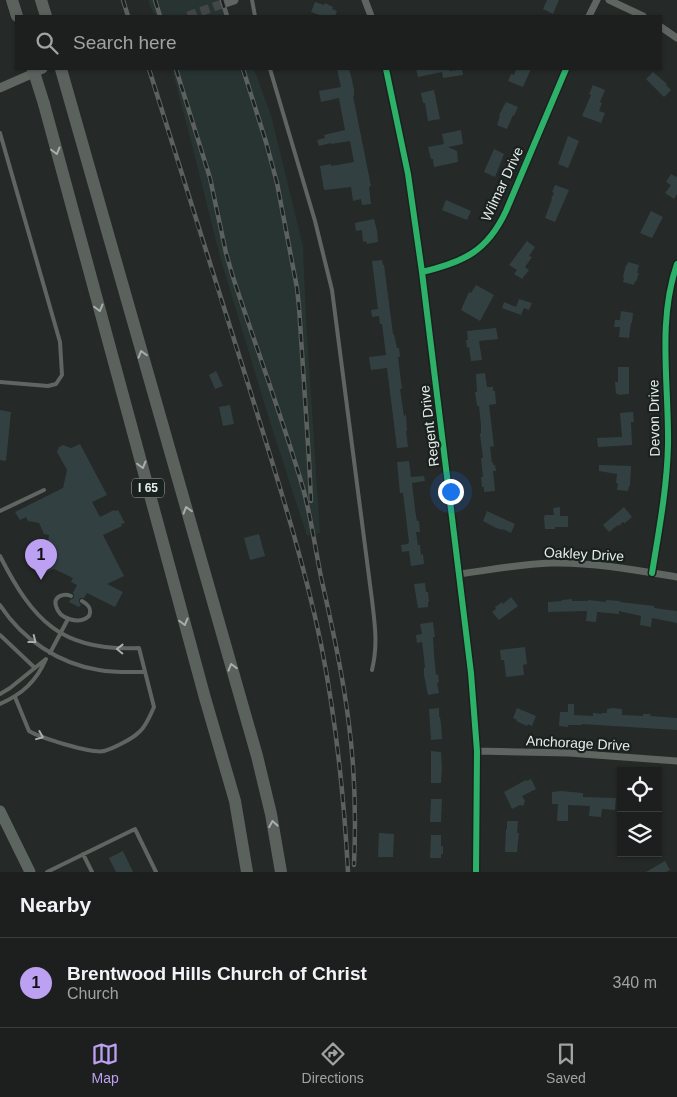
<!DOCTYPE html>
<html lang="en">
<head>
<meta charset="utf-8">
<style>
  :root { --surface:#1c1f1e; --page:#252727; --text:#f1f3f6; --muted:#a0a2a4; --line:#3a3d3c; --accent:#bca0f2 }
  body { margin:0; font-family:Helvetica,sans-serif; background:var(--page); color:var(--text) }
  .controls { position:absolute; right:15px; bottom:15px; display:grid; overflow:hidden; border-radius:0px; box-shadow:0 1px 4px #0004 }
  .controls button { width:45px; height:45px; display:grid; place-items:center; padding:0; border:0; border-bottom:1px solid var(--line); background:var(--surface); color:var(--text); font:25px sans-serif }
  .you { position:absolute; left:450px; top:491px; width:18px; height:18px; margin:-12px; border:4px solid #fff; border-radius:50%; background:#1a73e8; box-shadow:0 0 0 8px #1a73e833 }
  .badge { display:grid; place-items:center; width:32px; height:32px; border-radius:50%; background:var(--accent); color:#111; font-size:16px; font-weight:700 }
  .pin { position:absolute; translate:-50% -41px; filter:drop-shadow(0 1px 2px #0008) }
  .pin::after { content:''; position:absolute; top:26px; width:18px; height:15px; background:inherit; clip-path:polygon(0 0,100% 0,50% 100%) }
  .list { margin:0; padding:0; list-style:none }
  h2 { display:flex; justify-content:space-between; align-items:center; height:65px; margin:0; padding:0 20px; font-size:21px }
  h2 small { font-size:16px; font-weight:400; color:var(--muted) }
  .list li { display:grid; grid-template-columns:32px 1fr auto; gap:15px; align-items:center; box-sizing:border-box; height:90px; padding:0 20px; border-top:1px solid var(--line) }
  .list b { display:block; font-size:19px; white-space:nowrap }
  .list p { margin:0; font-size:16px; white-space:nowrap; color:var(--muted) }
  .list em { font-size:16px; font-style:normal; color:var(--muted) }
  .icon { flex:none; width:28px; height:28px; fill:none; stroke:currentColor; stroke-width:2; stroke-linecap:round; stroke-linejoin:round }
  .map { position:relative; flex:none; width:677px; height:872px; overflow:hidden }
  .search { position:absolute; background:var(--surface); box-shadow:0 1px 4px #0004; left:15px; right:15px; top:15px; height:55px; display:flex; align-items:center; gap:12px; box-sizing:border-box; padding:0 18px; border-radius:0px; color:var(--muted); font-size:19px }
  .sheet { height:155px; background:var(--surface) }
  nav { display:flex; justify-content:space-around; align-items:center; box-sizing:border-box; height:70px; border-top:1px solid var(--line); background:var(--surface); font-size:14px; color:var(--muted) }
  nav a { display:grid; justify-items:center; gap:2px }
  nav .on { color:var(--accent) }
  .map>svg:first-child { display:block }
  .built { fill:#273431 }
  .building { fill:#334041 }
  .lines { fill:none; stroke-linecap:round; stroke-linejoin:round }
  .tertiary-tunnel { stroke:#424645; stroke-width:9; stroke-dasharray:9 4.5; stroke-linecap:butt }
  .service { stroke:#5f6561; stroke-width:4 }
  .minor { stroke:#5f6561; stroke-width:7 }
  .tertiary { stroke:#5f6561; stroke-width:9 }
  .primary { stroke:#5d6560; stroke-width:11 }
  .motorway { stroke:#5b625e; stroke-width:12 }
  .rail-casing { stroke:#5c605e; stroke-width:4.5 }
  .rail { stroke:#1a221f; stroke-width:2.5; stroke-dasharray:8; stroke-linecap:butt }
  .motorway-bridge { stroke:#5b625e; stroke-width:12 }
  .cycleway-casing { stroke:#1a221f; stroke-width:9 }
  .cycleway { stroke:#2db169; stroke-width:6 }
  .oneway { stroke:#a8aeab }
  .oneway2 { stroke:#aaafac }
  .labels { text-anchor:middle; dominant-baseline:central; stroke-width:4.5; stroke-linejoin:round; paint-order:stroke }
  .shield { fill:#1a221f; stroke:#aaafad; stroke-width:1 }
  .shield-label { font-size:12px; font-weight:bold; fill:#e7ecea }
  .street-label { font-size:14px; fill:#e7ecea; stroke:#1a221f }
</style>
</head>
<body>
<div class="map">
<svg width="677" height="872" viewBox="0 0 677 872">
  <rect width="100%" height="100%" fill="#252928"/>
  <path class="built" d="M148,0H224L230,16H156L152,11Z
    M172,69H254L271,115L303,246L306,317L320,533L307,536L270,422L220,257L194,153Z"/>
  <path class="building" d="M547,0H559L553,14L543,9Z
    M315,2L324,5L325,3L333,7L332,9L337,11L335,16H322L311,12Z
    M337,69H349L352,80L354,90V96H353L371,186L369,187L371,204L362,205L361,199L353,201L351,187L324,190L320,166L331,164V166L354,162L350,141L331,144V143L319,146L317,140L325,138L324,135L345,130L339,98L321,102L319,91L341,87Z
    M416,69H444V70H449L450,71L462,69L463,75L443,78L442,72L418,77Z
    M516,69H531L523,87L508,81L511,74L514,75Z
    M653,72L667,84L666,85L671,90L664,97L646,79Z
    M593,85L605,90L600,102L602,103L599,111L605,113L601,123L582,116L591,95L589,94Z
    M434,90L440,119L428,121L425,103H423L421,93Z
    M506,102L518,107L514,116L513,115L507,129L497,125L500,116L499,115Z
    M461,130L463,144L448,147L457,151L458,162L434,167L433,159H431L428,147L444,144L442,134Z
    M568,136L579,141L568,168L558,164Z
    M494,149L504,154L495,177L484,172Z
    M671,174L676,177L677,176V194L674,199L665,193L671,185L666,182Z
    M555,185L569,190L555,222L545,218L552,199H551L554,193L552,192Z
    M446,200L471,211L467,220L442,210Z
    M651,211L663,217L652,238L640,233Z
    M374,219L377,231L378,242L367,244L366,241L363,242L362,230L356,231L355,223Z
    M527,241L535,247L529,256L532,257L525,267L529,270L522,279L514,274L517,270L509,265Z
    M382,260L383,265H384L393,334H394L397,348H399L400,357H398L399,366L402,389H400L404,416L406,415L407,431H406L408,447L397,448L387,368L371,370L369,357L386,355L382,324H380L379,316L372,317L371,310L378,309L372,261Z
    M628,262L639,265L637,273H639L636,282L635,281L634,285L623,282L624,278L623,277L626,265H627Z
    M476,285L494,295L480,321L461,310L469,292L471,293Z
    M519,299L532,303L529,310L524,308L521,315L502,308L504,302L516,307Z
    M621,311L633,313L632,323H631L629,338L619,337L620,327H614L615,320H620Z
    M496,328L498,339L479,341L482,360L471,361L469,347L467,348L466,340H468L467,331Z
    M618,367H629V394L618,395V393L616,394L615,382H618Z
    M216,371L223,386L215,389L209,375Z
    M485,373L487,387H493V391H495L496,404L489,405L494,446L490,447L492,463L493,462V465H495L496,471H493L495,491L484,492V487H482L481,477H483L481,458H483L480,434L481,433V425L479,406H477L475,392H477L476,374Z
    M230,405L234,424L223,426L219,407Z
    M0,410L11,412L6,461L0,460Z
    M633,412L634,422H631L632,445L598,447L597,438L622,437L620,413Z
    M80,444L107,495L92,502L100,517L114,510L115,511L118,510L125,523L121,524L122,526L103,535L124,576L107,584L123,592L115,607L87,593L84,598H81L79,599V602L81,605L79,607L69,602L70,600L74,598V595L73,593L77,585L71,582L73,578L54,569L42,574L49,560H41L39,555L46,552L49,535L44,534L39,523L28,521L26,517L20,520L15,512L63,488L67,470L57,452L59,447L63,445L71,448Z
    M409,461L411,477L424,476L425,481L412,483L415,510L417,521H419L420,532H416L418,545H420L421,555L423,554L424,564L411,566L409,551L402,552L401,545L408,544L409,542L403,493H400L397,462Z
    M599,465L631,466L630,486H629L628,491L617,490L618,483H616L617,474L599,471Z
    M560,507V516H568V527H555V529H545L544,517L545,515H554L553,508Z
    M624,507L632,517L625,523L623,522L619,526L618,525L609,532L603,525Z
    M487,511L515,524L511,533L503,529V530L496,528L483,521Z
    M259,534L265,556L250,560L244,538Z
    M425,583L426,592H428L429,602H428V607L418,608L414,584Z
    M511,597L518,606L499,620L492,612L496,609L495,607L502,602L503,604Z
    M572,599V601H588V600L606,602V600L620,601V602L654,606V608L677,611V623L652,618L651,627L640,625L641,616L619,611V614L597,612L596,622L586,621L587,611L548,612V602L562,601V600Z
    M433,622L435,637H433L434,655L436,675L438,674L439,682L437,683L439,693L428,695L424,675V668L425,667L422,642L417,643L416,635L422,634L420,624Z
    M525,647L527,664L523,665L524,675L506,677L504,660H501L500,650Z
    M568,704H574V715L593,716V713L602,714V713H607V709L613,708L622,709V715L643,716V714H651L650,716L677,718V730L582,724V725H568V727L559,726L560,712H568Z
    M439,708V717H440L441,724L442,739L431,740L429,709Z
    M517,708L536,716L532,726L528,724L527,726L516,721L517,720L513,718Z
    M431,751L441,752L442,768L441,783H431Z
    M531,779L536,789L522,796L525,801L523,806L520,805L512,809L504,792L526,780L527,781Z
    M561,791L583,793V797L616,798L615,810L602,809L601,817L589,816L590,806L568,805V821H557L558,804H552V792Z
    M431,799H442L441,822H430Z
    M507,821H518L517,833H519L517,852H505L506,829H507Z
    M379,833L394,834L393,857H378Z
    M431,835H441V846H443V854H441V858H430Z
    M123,851L133,872H116L109,858Z
    M665,861L670,870L666,872H646Z"/>
  <g class="lines">
    <path class="tertiary-tunnel" d="M188,16L225,3"/>
    <path class="service" d="M252,0L255,16
      M270,69L315,221L332,290L372,600C375,625 378,645 372,670
      M0,133L60,342L62,375L56,384L48,386L0,382
      M0,511L44,490
      M0,556C33,621 62,652 139,648L154,707C151,714 144,729 138,733C132,739 112,749 104,751C92,754 41,738 29,731L15,697
      M71,596C64,593 53,596 56,606C59,619 79,625 89,616C92,609 89,605 82,601
      M0,605C22,639 59,664 99,670C115,673 130,672 145,672
      M0,635L35,668
      M50,653L68,619
      M0,694L10,688L46,659C36,682 22,694 0,704
      M83,854L92,872
      M47,872L135,829L156,872"/>
    <path class="minor" d="M365,0L371,16
      M609,0L643,16
      M589,16L597,0
      M661,27L677,38
      M386,69L408,174L422,272L471,673L477,751L476,872
      M422,272C463,262 487,252 506,211L566,69
      M652,573C659,530 667,488 668,445C669,384 657,322 677,264
      M459,574C490,570 520,564 551,563C593,562 636,570 677,577
      M477,751L569,753L677,761"/>
    <path class="tertiary" d="M225,3L234,0
      M0,88L43,69"/>
    <path class="primary" d="M0,811L30,872"/>
    <path class="motorway" d="M12,0L17,16
      M41,0L46,16
      M61,69L257,756L271,814L281,872
      M44,104L205,698L235,801L247,872"/>
    <g class="rail-casing">
      <path id="rail" d="M123,0L128,16
        M155,0L160,16
        M222,0L227,16
        M149,69C182,175 215,281 249,387C275,472 303,557 321,644C336,720 344,796 348,872
        M176,69L210,178L226,253L233,277C256,347 282,417 303,488C311,517 315,547 321,577C332,626 343,675 349,725C355,771 356,819 354,865
        M243,69L266,142L277,183L297,288L299,307L309,460L311,501"/>
    </g>
    <use href="#rail" class="rail"/>
    <path class="motorway-bridge" d="M33,69L44,104"/>
    <g class="cycleway-casing">
      <path id="cycleway" d="M386,69L408,174L422,272L471,673L477,751L476,872
        M422,272C463,262 487,252 506,211L566,69
        M652,573C659,530 667,488 668,445C669,384 657,322 677,264"/>
    </g>
    <use href="#cycleway" class="cycleway"/>
  </g>
  <defs><path id="oneway-chevron" d="M-2-3.5L2.5 0L-2 3.5" fill="none" stroke-width="1.6" stroke-linecap="round" stroke-linejoin="round" transform="scale(1.25)"/></defs>
  <g class="oneway">
    <use href="#oneway-chevron" transform="translate(56 151) rotate(75)"/>
    <use href="#oneway-chevron" transform="translate(99 308) rotate(75)"/>
    <use href="#oneway-chevron" transform="translate(142 354) rotate(-106)"/>
    <use href="#oneway-chevron" transform="translate(142 465) rotate(75)"/>
    <use href="#oneway-chevron" transform="translate(187 510) rotate(-106)"/>
    <use href="#oneway-chevron" transform="translate(184 622) rotate(75)"/>
    <use href="#oneway-chevron" transform="translate(232 667) rotate(-106)"/>
    <use href="#oneway-chevron" transform="translate(273 824) rotate(-100)"/>
  </g>
  <g class="oneway2">
    <use href="#oneway-chevron" transform="translate(33 640) rotate(38)"/>
    <use href="#oneway-chevron" transform="translate(120 649) rotate(-179)"/>
    <use href="#oneway-chevron" transform="translate(40 736) rotate(22)"/>
  </g>
  <g class="labels">
    <rect class="shield" x="132" y="478.5" width="32" height="19" rx="4"/>
    <g class="shield-label">
      <text x="148" y="488">I 65</text>
    </g>
    <g class="street-label">
      <text transform="translate(502 184) rotate(-65)">Wilmar Drive</text>
      <text transform="translate(654 418) rotate(-91)">Devon Drive</text>
      <text transform="translate(429 426) rotate(-97)">Regent Drive</text>
      <text transform="translate(584 554) rotate(3)">Oakley Drive</text>
      <text transform="translate(578 743) rotate(3)">Anchorage Drive</text>
    </g>
  </g>
</svg>
<div class="controls">
<button><svg class="icon" aria-label="locate" viewBox="0 0 24 24"><circle cx="12" cy="12" r="6"/><path d="M12 2v4M12 18v4M2 12h4M18 12h4"/></svg></button>
<button><svg class="icon" aria-label="layers" viewBox="0 0 24 24"><path d="M12 4l9 5-9 5-9-5zM3 14l9 5 9-5"/></svg></button>
</div>
<div class="you"></div>
<div class="pin badge" style="left:41px;top:580px">1</div>
<div class="search"><svg class="icon" aria-label="search" viewBox="0 0 24 24"><circle cx="10" cy="10" r="6"/><path d="M15 15l6 6"/></svg>Search here</div>
</div>
<section class="sheet">
<h2>Nearby<small></small></h2>
<ul class="list">
<li><span class="badge">1</span><div><b>Brentwood Hills Church of Christ</b><p>Church</p></div><em>340 m</em></li>
</ul>
</section>
<nav>
<a class="on"><svg class="icon" aria-label="map" viewBox="0 0 24 24"><path d="M3 6l6-2 6 2 6-2v14l-6 2-6-2-6 2zM9 4v14M15 6v14"/></svg>Map</a>
<a><svg class="icon" aria-label="directions" viewBox="0 0 24 24"><path d="M12 3l9 9-9 9-9-9zM9 14v-3h6M13 9l2 2-2 2"/></svg>Directions</a>
<a><svg class="icon" aria-label="saved" viewBox="0 0 24 24"><path d="M7 4h10v16l-5-4-5 4z"/></svg>Saved</a>
</nav>
</body>
</html>
